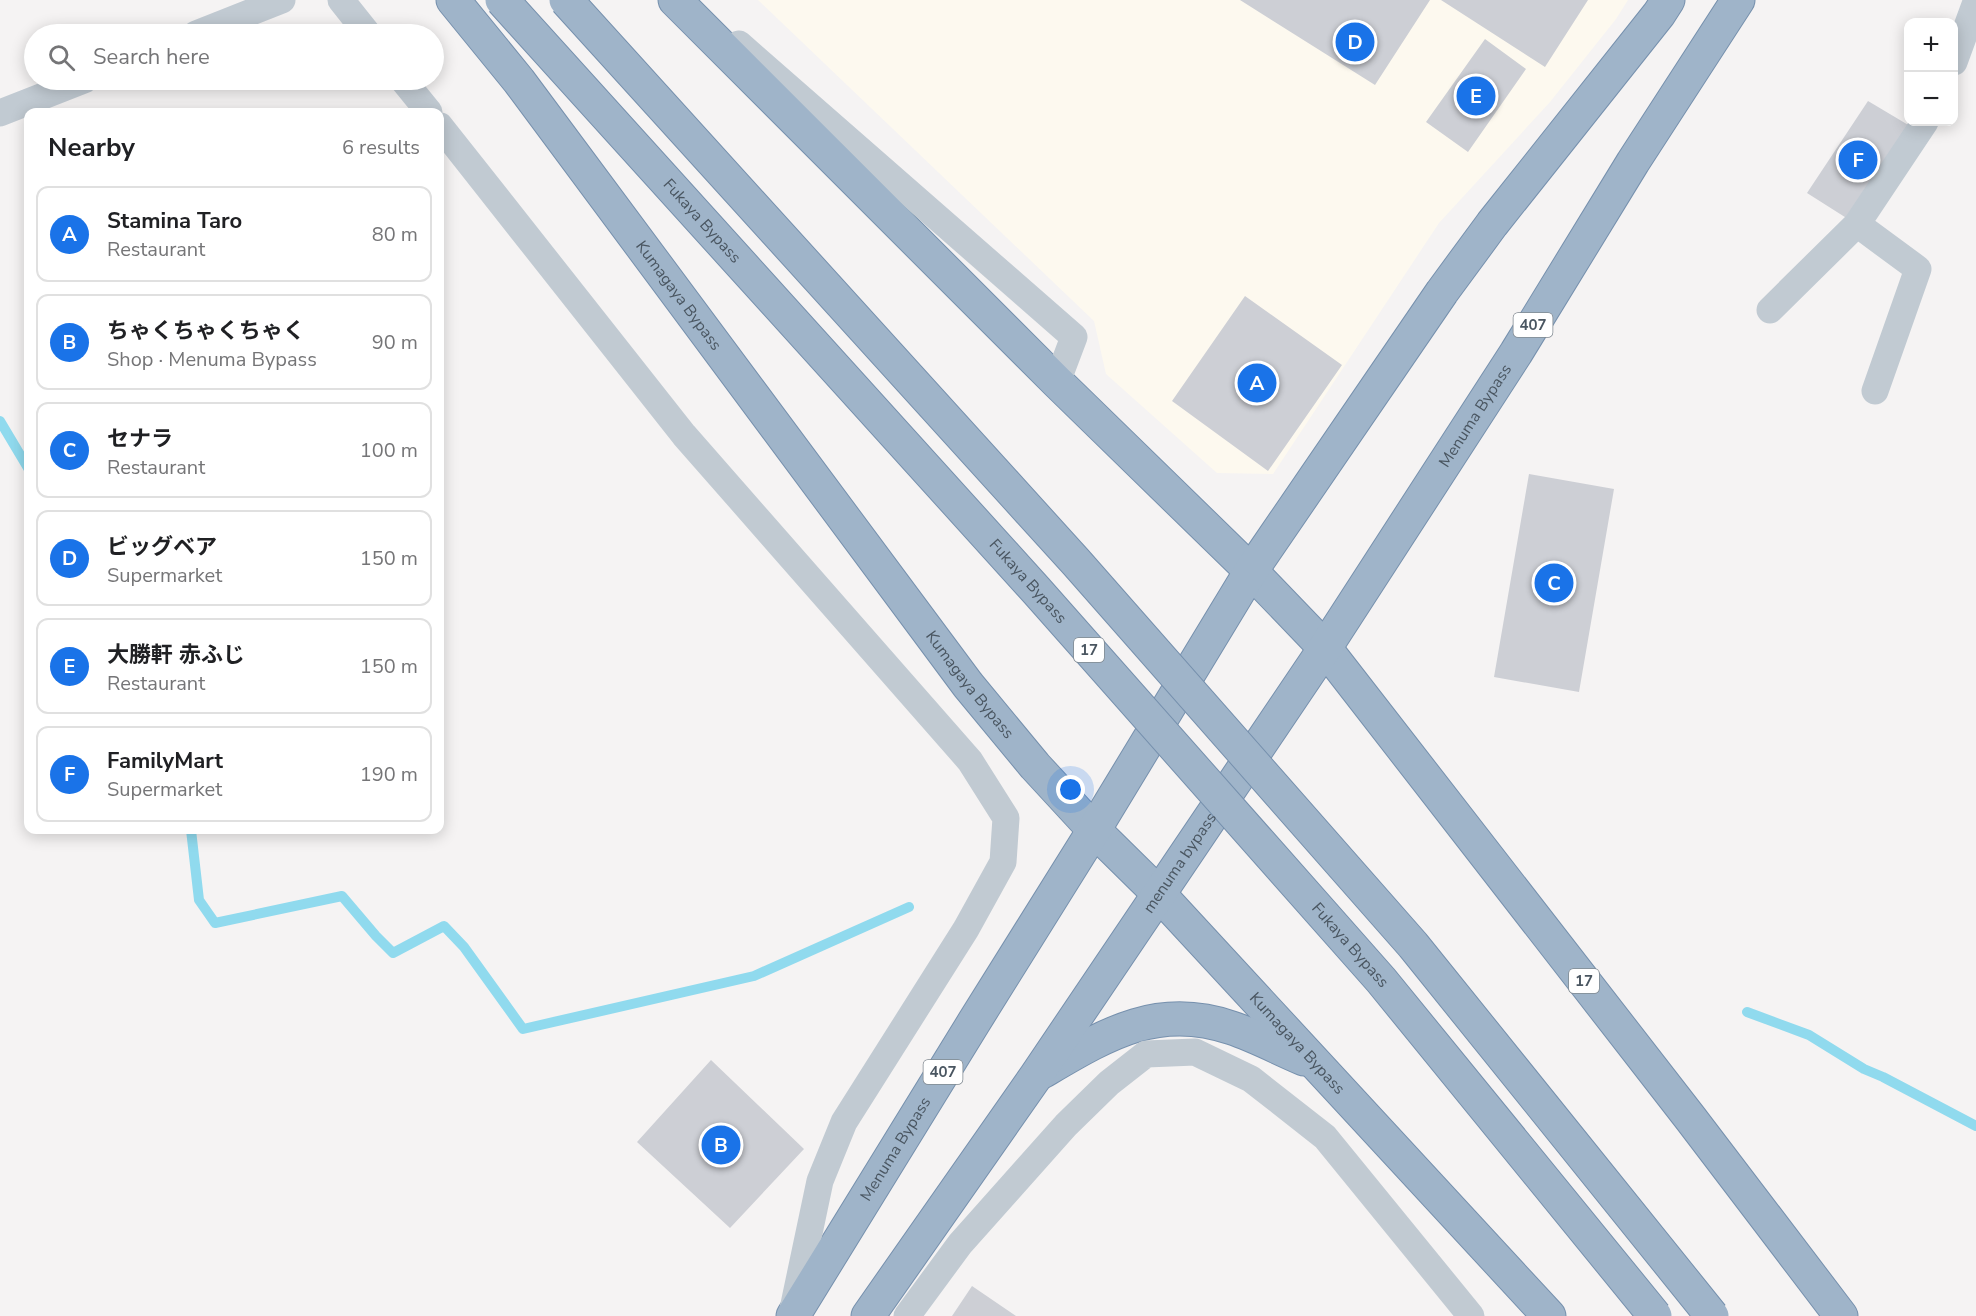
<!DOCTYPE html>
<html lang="en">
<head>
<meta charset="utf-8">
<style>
  :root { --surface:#fff; --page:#f6f6f6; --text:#202124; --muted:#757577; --line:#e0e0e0; --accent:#1a73e8 }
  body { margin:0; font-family:"Nunito Sans","Noto Sans JP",sans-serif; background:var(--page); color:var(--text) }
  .controls { position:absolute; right:18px; top:18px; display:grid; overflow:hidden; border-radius:12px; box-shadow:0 3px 15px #0003 }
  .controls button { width:54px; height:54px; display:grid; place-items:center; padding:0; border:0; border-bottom:2px solid var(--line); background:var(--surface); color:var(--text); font:30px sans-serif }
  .you { position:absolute; left:1071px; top:790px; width:21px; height:21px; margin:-15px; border:4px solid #fff; border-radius:50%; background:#1a73e8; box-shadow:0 0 0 9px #1a73e833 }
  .badge { display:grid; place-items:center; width:39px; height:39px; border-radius:50%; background:var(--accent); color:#fff; font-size:20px; font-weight:700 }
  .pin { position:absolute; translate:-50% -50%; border:3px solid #fff; box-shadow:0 2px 6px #0006 }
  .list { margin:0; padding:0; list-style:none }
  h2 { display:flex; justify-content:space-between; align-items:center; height:78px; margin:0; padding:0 24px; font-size:26px }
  h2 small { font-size:20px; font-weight:400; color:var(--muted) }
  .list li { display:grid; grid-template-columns:39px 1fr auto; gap:18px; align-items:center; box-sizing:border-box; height:96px; margin:0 12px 12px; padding:0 12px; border:2px solid var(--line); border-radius:12px }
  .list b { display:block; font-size:22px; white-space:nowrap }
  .list p { margin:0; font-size:20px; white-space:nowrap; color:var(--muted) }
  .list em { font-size:20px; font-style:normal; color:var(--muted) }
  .icon { flex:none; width:33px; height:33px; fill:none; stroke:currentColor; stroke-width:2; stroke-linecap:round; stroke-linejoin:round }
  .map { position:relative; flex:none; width:1976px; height:1316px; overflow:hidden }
  .search { position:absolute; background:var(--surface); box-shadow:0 3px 15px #0003; left:24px; top:24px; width:420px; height:66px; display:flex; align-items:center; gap:15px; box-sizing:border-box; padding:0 21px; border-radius:33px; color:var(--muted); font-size:22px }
  .panel { position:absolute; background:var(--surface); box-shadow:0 3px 15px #0003; left:24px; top:108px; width:420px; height:726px; border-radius:12px }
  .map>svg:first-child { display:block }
  .commercial { fill:#fdf9ef }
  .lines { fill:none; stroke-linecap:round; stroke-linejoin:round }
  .stream { stroke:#90daee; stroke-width:10 }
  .building { fill:#cdcfd5 }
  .trunk-casing { stroke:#7690ad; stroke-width:35 }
  .minor { stroke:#c1cad2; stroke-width:27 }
  .trunk { stroke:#9fb4c9; stroke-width:33 }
  .trunk-bridge-casing { stroke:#7690ad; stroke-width:35; stroke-linecap:butt }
  .trunk-bridge { stroke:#9fb4c9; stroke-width:33 }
  .labels { text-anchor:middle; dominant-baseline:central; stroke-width:4.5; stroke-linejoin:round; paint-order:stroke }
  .shield { fill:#fff; stroke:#808990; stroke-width:1.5 }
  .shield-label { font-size:15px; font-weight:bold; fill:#4a5661 }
  .street-label { font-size:16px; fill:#4a5661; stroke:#fff }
</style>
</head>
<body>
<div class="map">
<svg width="1976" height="1316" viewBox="0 0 1976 1316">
  <rect width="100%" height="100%" fill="#f5f3f3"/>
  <path class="commercial" d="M758,0H1628L1616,19L1550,102L1439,223L1273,474L1217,473L1106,374L1094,321Z"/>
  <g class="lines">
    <path class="stream" d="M0,421L28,468
      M191,830L199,900L215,923L342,896L376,936L393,953L444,926L464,947L523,1029L754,976L909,907
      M1747,1012L1809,1035L1864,1069L1883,1077L1976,1126"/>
  </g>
  <path class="building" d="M1240,0H1430L1375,85Z
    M1441,0H1588L1545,67Z
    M1485,39L1526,69L1468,152L1426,122Z
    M1868,101L1910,126L1848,219L1807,193Z
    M1245,296L1342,365L1268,471L1172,401Z
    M1529,474L1614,489L1579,692L1494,677Z
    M711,1060L804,1149L730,1228L637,1142Z
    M972,1286L1016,1316H952Z"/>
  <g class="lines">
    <g class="trunk-casing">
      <g id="trunk">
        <path id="s1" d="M453,0L519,81L968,685L1035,766L1094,830L1158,893L1549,1316"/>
        <path d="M675,0L1057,382L1251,571L1325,648L1691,1119L1841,1316"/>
        <path d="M1042,1072C1105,1035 1157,1002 1232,1028C1256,1036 1280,1049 1304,1059"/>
        <path id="s2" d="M793,1316L974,1022L1094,830L1251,571L1442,292L1492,224L1659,14L1668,0"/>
        <path id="s3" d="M868,1316L1036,1076L1325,648L1516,353L1633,162L1738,0"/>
      </g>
    </g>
    <path class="minor" d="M341,0L368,34
      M196,34L282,0
      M739,44L1074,337L1057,382
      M1954,62L1976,2
      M403,80L429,112
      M0,113L84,80
      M440,126L684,435L970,761L1006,818L1003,862L966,929L844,1122L820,1181L793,1309
      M1857,224L1918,269L1875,391
      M1770,310L1857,224L1925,122
      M907,1316L960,1244L1066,1125L1109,1083L1146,1054L1195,1052L1251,1079L1325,1137L1471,1316"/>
    <use href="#trunk" class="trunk"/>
    <g class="trunk-bridge-casing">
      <g id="trunk-bridge">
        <path id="s4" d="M502,0L1036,590L1381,980L1655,1316"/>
        <path d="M566,0L1076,562L1413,945L1712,1316"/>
      </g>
    </g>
    <use href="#trunk-bridge" class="trunk-bridge"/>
  </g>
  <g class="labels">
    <g class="shield">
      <rect x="1513.5" y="313" width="39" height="24" rx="4.5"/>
      <rect x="1074" y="638" width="30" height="24" rx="4.5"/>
      <rect x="1569" y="969" width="30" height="24" rx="4.5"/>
      <rect x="923.5" y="1060" width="39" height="24" rx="4.5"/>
    </g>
    <g class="shield-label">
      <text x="1533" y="325">407</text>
      <text x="1089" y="650">17</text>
      <text x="1584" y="981">17</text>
      <text x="943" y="1072">407</text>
    </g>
    <g class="street-label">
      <text stroke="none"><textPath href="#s4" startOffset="298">Fukaya Bypass</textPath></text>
      <text stroke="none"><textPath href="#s1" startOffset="372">Kumagaya Bypass</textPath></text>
      <text stroke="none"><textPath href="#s3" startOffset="1086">Menuma Bypass</textPath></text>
      <text stroke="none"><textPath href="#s4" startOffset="784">Fukaya Bypass</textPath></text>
      <text stroke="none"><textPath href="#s1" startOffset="858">Kumagaya Bypass</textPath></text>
      <text stroke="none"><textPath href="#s3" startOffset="550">menuma bypass</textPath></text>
      <text stroke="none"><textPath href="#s4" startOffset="1270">Fukaya Bypass</textPath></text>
      <text stroke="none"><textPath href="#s1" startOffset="1344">Kumagaya Bypass</textPath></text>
      <text stroke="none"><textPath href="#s2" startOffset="196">Menuma Bypass</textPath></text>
    </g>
  </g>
</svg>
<div class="controls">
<button>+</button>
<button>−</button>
</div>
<div class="you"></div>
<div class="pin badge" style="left:1257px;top:383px">A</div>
<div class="pin badge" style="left:721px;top:1145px">B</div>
<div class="pin badge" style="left:1554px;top:583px">C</div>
<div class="pin badge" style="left:1355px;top:42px">D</div>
<div class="pin badge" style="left:1476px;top:96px">E</div>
<div class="pin badge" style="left:1858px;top:160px">F</div>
<div class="search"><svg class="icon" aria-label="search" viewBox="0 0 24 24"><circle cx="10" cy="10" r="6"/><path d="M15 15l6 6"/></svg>Search here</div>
<section class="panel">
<h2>Nearby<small>6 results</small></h2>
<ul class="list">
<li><span class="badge">A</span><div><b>Stamina Taro</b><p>Restaurant</p></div><em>80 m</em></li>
<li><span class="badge">B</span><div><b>ちゃくちゃくちゃく</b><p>Shop · Menuma Bypass</p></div><em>90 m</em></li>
<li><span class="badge">C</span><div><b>セナラ</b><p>Restaurant</p></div><em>100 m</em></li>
<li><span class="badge">D</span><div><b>ビッグベア</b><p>Supermarket</p></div><em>150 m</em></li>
<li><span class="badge">E</span><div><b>大勝軒 赤ふじ</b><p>Restaurant</p></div><em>150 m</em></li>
<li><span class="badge">F</span><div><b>FamilyMart</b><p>Supermarket</p></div><em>190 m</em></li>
</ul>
</section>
</div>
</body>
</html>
